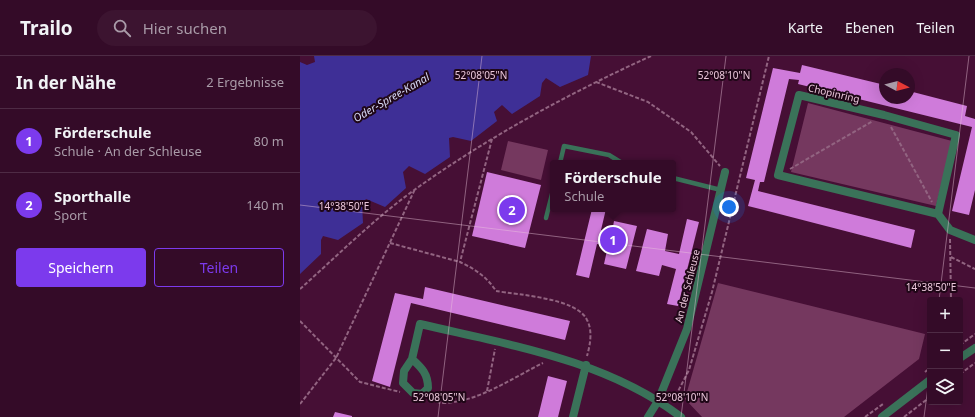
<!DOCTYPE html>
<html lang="de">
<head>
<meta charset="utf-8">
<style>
  :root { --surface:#340b28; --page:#3c1430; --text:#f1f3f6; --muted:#a99ba8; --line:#4e2b45; --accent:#7c3aed }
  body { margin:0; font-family:"Noto Sans",sans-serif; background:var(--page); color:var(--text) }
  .controls { position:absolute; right:12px; bottom:12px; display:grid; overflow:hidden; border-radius:4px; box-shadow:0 4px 16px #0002 }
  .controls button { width:36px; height:36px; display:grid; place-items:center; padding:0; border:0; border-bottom:1px solid var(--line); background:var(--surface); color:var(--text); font:20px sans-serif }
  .compass { position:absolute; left:579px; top:12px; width:36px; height:36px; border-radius:50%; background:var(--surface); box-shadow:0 4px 16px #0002; rotate:97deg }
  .you { position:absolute; left:429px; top:151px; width:14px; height:14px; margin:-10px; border:3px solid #fff; border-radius:50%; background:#1a73e8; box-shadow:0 0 0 6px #1a73e833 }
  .badge { display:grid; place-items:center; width:26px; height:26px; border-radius:50%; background:var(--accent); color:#fff; font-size:13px; font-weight:700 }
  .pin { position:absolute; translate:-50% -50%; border:2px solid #fff; box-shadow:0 1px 4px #0006 }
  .popup { position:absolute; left:250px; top:104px; width:126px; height:52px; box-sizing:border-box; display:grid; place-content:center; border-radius:4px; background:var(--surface); filter:drop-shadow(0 1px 3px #0005); font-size:13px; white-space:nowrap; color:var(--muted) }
  .popup b { font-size:15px; color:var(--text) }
  .popup::after { content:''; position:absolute; left:50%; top:100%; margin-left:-8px; border:8px solid transparent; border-top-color:var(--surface) }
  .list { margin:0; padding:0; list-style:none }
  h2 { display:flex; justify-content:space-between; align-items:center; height:52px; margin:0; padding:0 16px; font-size:17px }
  h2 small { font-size:13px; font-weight:400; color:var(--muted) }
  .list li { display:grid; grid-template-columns:26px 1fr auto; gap:12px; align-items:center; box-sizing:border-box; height:64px; padding:0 16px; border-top:1px solid var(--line) }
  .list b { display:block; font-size:15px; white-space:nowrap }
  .list p { margin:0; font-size:13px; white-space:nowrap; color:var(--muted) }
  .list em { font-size:13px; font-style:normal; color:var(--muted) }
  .actions { display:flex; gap:8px; padding:12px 16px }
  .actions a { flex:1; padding:9px 0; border:1px solid var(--accent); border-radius:4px; text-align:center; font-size:14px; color:var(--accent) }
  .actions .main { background:var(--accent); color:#fff }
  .icon { flex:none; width:22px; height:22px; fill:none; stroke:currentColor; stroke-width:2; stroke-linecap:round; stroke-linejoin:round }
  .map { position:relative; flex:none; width:675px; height:361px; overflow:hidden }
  header { display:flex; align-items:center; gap:24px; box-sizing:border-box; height:56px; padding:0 20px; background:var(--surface); border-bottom:1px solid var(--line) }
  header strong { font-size:19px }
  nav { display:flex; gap:22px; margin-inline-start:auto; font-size:14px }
  .search { width:280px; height:36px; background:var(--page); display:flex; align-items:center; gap:10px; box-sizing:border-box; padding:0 14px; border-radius:22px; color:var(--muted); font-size:15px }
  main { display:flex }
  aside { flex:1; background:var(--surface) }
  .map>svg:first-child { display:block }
  .green { fill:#75385f }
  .water { fill:#3e2f96 }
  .building { fill:#cf7bda }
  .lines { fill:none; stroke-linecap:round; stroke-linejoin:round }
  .path { stroke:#926481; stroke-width:2; stroke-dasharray:4 2; stroke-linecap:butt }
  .service { stroke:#3a7259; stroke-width:4.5 }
  .minor { stroke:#3a7259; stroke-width:8 }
  .tertiary { stroke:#3a7259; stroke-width:8 }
  .ticks { fill:none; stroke:#ebc7db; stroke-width:1; stroke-opacity:0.45 }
  .labels { text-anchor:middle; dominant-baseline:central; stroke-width:4; stroke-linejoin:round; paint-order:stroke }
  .street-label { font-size:10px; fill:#ebc7db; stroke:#1f0717 }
  .water-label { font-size:11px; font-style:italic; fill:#d6d8f4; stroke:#1f0717 }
  .ticks-label { font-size:10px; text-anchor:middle; fill:#ebc7db; stroke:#1f0717; stroke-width:4; stroke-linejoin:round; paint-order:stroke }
</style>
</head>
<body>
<header>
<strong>Trailo</strong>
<div class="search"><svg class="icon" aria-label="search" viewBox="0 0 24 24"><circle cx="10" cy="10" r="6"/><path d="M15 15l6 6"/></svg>Hier suchen</div>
<nav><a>Karte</a><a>Ebenen</a><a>Teilen</a></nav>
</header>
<main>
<aside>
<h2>In der Nähe<small>2 Ergebnisse</small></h2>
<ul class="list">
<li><span class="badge">1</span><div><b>Förderschule</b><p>Schule · An der Schleuse</p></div><em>80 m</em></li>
<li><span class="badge">2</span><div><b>Sporthalle</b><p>Sport</p></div><em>140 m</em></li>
</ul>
<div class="actions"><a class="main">Speichern</a><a>Teilen</a></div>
</aside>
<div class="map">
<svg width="675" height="361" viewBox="0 0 675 361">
  <rect width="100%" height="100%" fill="#460f35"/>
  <path class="green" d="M508,47L652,85L636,150L491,116Z
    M208,85L248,94L241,124L201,114Z
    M418,227L625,278L619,303L544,361H402L385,343Z"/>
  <path class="water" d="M14,0H291L288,19L260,31L246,22L242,27L240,40L212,58L202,49L194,56L197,65L171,85L153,81L149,82L150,101L125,118L109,110L103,116L106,132L85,151L66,143L62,148L63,167L38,184L23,180L21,184V198L0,218V6L7,9L15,6Z"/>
  <path class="building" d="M502,9L585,29V42H609V35L667,50L665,60L675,63V134L669,159L652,155L672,71L498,28L499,24L489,23L464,126H460L458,135L615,174L611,192L448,150L455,124L446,122L473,12L500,17Z
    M187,116L241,129L225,192L172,180Z
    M292,153H306L301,174L312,176L314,165L337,170L326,213L304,208L308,190L297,188L289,222L276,219Z
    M387,163L399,166L378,250L367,248L376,213L362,209L359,220L336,215L347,173L368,178L365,195L379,198Z
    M125,231L270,265L265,284L111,247L90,331L72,325L95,237L123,243Z
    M248,320L267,325L258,361H238Z
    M35,356L52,360V361H33Z"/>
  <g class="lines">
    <path class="path" d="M296,26L348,46L391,76L420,110
      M591,71L632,146
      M192,83L160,206C175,213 187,221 196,235C219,239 277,242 287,264C293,275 290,289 287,300
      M490,113L573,65
      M650,183L651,244
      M90,187L160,206
      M651,201L675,213
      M0,233C37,200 76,161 117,132C190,80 270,37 351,0
      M0,265L60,326L100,336
      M660,289L675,278
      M625,316L630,312
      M660,318L675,307
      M187,335L195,293
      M131,343C134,344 138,347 142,347C177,347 212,322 243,307
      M373,345L389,314L412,236L469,0
      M0,348L36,302L115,133
      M565,361L583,348
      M604,361L630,341"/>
    <path class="service" d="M260,107L264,90L309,99L322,107
      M373,122L421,134
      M246,162L253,134"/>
    <path class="minor" d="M638,158L656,79L584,59L499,39L478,119L638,158L650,174L675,184
      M112,303C122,312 128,318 128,332L122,338L113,337L103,327L104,315L112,303L120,268C210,289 306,304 381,361
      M273,361L286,309
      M348,361L358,345L387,273L425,116"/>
    <path class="tertiary" d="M660,302L675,292
      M582,361L630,324"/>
  </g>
  <path class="ticks" d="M0,149L675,232M639,244L669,0M138,361L182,0M381,361L426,0M624,361L630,316"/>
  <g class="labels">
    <g class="street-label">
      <text transform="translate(534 37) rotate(13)">Chopinring</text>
      <text transform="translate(387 230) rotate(-76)">An der Schleuse</text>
    </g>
    <g class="water-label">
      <text transform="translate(91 41) rotate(-30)">Oder-Spree-Kanal</text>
    </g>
  </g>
  <g class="ticks-label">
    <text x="181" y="23">52°08'05"N</text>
    <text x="424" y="23">52°08'10"N</text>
    <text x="44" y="154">14°38'50"E</text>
    <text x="631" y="235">14°38'50"E</text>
    <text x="139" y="345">52°08'05"N</text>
    <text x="382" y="345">52°08'10"N</text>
  </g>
</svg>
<div class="controls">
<button>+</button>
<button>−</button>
<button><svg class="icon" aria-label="layers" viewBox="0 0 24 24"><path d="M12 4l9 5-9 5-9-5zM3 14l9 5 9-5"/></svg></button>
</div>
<svg class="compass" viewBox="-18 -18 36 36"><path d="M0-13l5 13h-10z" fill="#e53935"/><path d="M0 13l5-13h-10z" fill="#a99ba8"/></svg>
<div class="you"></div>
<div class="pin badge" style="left:313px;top:184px">1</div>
<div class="popup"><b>Förderschule</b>Schule</div>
<div class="pin badge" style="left:212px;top:154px">2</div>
</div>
</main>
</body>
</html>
